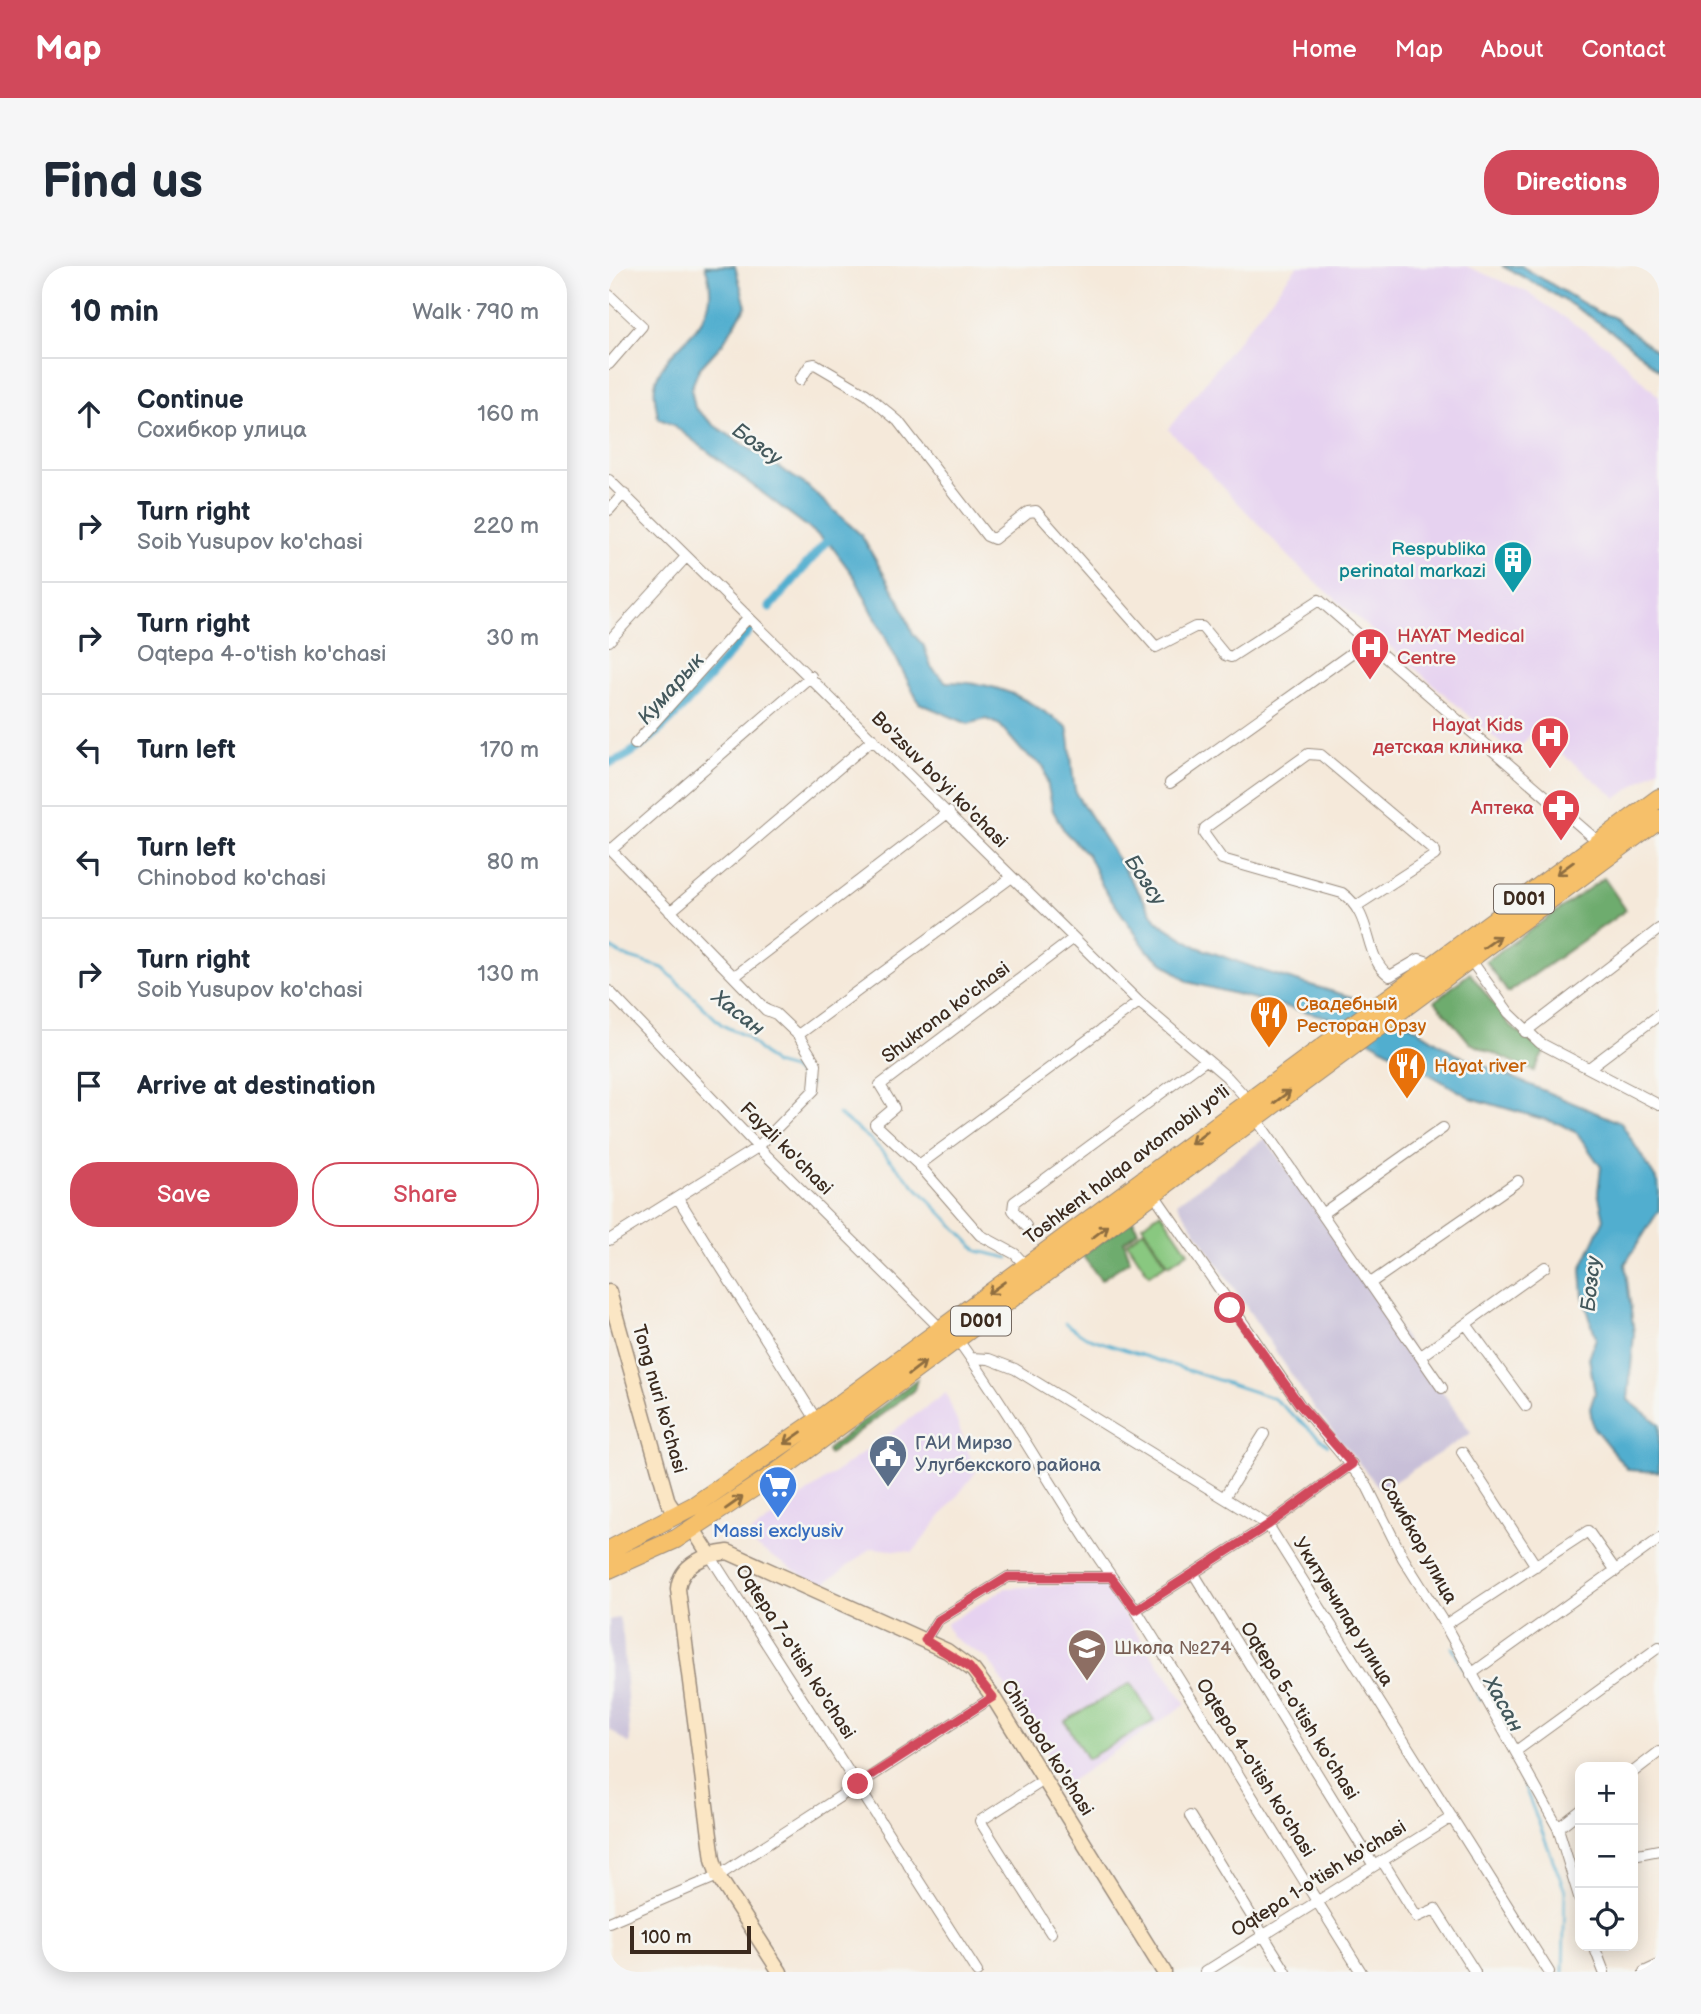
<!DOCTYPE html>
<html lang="en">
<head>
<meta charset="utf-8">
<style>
  :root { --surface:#fff; --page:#f6f6f7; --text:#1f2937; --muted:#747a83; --line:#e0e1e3; --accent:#d1495b }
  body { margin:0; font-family:"Balsamiq Sans",sans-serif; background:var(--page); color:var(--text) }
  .controls { position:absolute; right:21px; bottom:21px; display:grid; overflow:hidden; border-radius:14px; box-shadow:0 4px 18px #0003 }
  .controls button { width:63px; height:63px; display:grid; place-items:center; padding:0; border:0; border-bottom:2px solid var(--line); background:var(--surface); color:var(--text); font:35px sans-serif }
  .scale { position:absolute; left:21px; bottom:18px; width:121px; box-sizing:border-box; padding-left:7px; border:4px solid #3b2a1e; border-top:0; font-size:19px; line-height:24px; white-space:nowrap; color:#3b2a1e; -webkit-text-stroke:5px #f6f6f2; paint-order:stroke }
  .stop { position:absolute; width:21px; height:21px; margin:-16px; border:5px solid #d1495b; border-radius:50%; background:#fff }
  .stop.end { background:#d1495b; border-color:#fff; box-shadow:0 2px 7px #0008 }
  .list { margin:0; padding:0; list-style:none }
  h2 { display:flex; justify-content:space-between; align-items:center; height:91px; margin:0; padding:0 28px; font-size:30px }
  h2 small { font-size:23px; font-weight:400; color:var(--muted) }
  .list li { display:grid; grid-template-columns:46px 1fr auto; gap:21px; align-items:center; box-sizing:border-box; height:112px; padding:0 28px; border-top:2px solid var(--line) }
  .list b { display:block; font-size:26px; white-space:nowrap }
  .list p { margin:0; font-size:23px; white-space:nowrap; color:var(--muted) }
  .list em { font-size:23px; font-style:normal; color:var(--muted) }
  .actions { display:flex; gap:14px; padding:21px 28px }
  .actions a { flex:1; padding:16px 0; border:2px solid var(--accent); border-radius:28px; text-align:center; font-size:24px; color:var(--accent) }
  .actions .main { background:var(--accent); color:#fff }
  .icon { flex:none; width:38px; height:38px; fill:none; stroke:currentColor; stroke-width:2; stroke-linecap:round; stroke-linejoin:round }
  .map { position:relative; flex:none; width:1050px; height:1706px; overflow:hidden; border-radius:28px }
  header { display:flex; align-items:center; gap:42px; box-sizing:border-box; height:98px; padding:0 35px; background:var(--accent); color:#fff }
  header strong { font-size:33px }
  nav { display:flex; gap:38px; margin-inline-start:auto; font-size:24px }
  .intro { display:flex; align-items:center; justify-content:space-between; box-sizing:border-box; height:168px; padding:0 42px }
  h1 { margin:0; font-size:49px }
  .button { padding:18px 32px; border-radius:28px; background:var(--accent); color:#fff; font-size:24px; font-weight:700 }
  main { display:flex; gap:42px; padding:0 42px }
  aside { flex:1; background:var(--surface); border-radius:28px; box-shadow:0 4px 18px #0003 }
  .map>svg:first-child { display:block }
  .built { fill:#e6d2f0 }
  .industrial { fill:#c8bfd8 }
  .green { fill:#89c880; stroke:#62794f; stroke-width:2 }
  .forest { fill:#6eac6e; stroke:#546b46; stroke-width:2 }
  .water { fill:#51aecf; stroke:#466c76; stroke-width:2 }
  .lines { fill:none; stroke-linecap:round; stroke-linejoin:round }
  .stream { stroke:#51aecf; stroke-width:2.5 }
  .canal { stroke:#51aecf; stroke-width:9 }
  .street-casing { stroke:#988a7c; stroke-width:12 }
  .secondary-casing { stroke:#988a7c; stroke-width:17 }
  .highway-casing { stroke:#988a7c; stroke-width:20 }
  .street { stroke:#fff; stroke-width:10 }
  .secondary { stroke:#fbe6c4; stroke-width:14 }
  .highway { stroke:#f6c06b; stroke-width:18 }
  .oneway { stroke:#8f6e41 }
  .route { stroke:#d1495b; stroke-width:9 }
  .labels { text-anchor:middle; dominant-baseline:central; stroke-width:5; stroke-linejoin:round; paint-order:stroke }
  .shield { fill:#f6f6f2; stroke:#73675e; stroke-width:2 }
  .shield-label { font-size:18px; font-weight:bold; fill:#3b2a1e }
  .culture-label { font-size:19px; fill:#0d838f; stroke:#f6f6f2; text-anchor:end }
  .health-label { font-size:19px; fill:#be3a42; stroke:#f6f6f2; text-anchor:end }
  .street-label { font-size:19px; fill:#3b2a1e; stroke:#f6f6f2 }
  .food-label { font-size:19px; fill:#c56008; stroke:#f6f6f2; text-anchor:start }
  .service-label { font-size:19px; fill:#4e5e75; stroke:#f6f6f2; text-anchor:start }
  .shop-label { font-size:19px; fill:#366cbe; stroke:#f6f6f2 }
  .education-label { font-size:19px; fill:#785e54; stroke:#f6f6f2; text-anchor:start }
  .water-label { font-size:21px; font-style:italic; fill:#43585c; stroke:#f6f6f2 }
</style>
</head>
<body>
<header>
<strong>Map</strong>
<nav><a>Home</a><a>Map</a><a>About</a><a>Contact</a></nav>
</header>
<div class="intro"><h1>Find us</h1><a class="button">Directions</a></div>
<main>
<aside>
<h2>10 min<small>Walk · 790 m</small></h2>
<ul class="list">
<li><svg class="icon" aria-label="ahead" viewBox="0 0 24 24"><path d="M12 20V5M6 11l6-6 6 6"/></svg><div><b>Continue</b><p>Сохибкор улица</p></div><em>160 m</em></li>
<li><svg class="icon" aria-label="right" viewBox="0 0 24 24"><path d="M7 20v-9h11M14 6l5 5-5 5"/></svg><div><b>Turn right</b><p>Soib Yusupov ko'chasi</p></div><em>220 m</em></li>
<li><svg class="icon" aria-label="right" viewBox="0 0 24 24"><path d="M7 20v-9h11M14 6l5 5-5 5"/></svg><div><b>Turn right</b><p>Oqtepa 4-o'tish ko'chasi</p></div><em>30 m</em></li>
<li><svg class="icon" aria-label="left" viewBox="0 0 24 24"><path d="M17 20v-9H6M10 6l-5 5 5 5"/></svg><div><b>Turn left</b></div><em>170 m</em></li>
<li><svg class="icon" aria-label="left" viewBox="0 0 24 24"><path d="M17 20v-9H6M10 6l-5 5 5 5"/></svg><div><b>Turn left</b><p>Chinobod ko'chasi</p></div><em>80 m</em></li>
<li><svg class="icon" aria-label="right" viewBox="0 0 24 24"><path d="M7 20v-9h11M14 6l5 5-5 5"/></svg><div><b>Turn right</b><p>Soib Yusupov ko'chasi</p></div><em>130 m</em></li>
<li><svg class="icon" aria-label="arrive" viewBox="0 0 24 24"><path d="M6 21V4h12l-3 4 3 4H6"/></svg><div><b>Arrive at destination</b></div></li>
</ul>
<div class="actions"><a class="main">Save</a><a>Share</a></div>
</aside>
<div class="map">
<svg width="1050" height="1706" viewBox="0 0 1050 1706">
  <rect width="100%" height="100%" fill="#f6f6f2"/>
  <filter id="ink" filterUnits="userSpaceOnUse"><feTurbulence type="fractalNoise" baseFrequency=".0143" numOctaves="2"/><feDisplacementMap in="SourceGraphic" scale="14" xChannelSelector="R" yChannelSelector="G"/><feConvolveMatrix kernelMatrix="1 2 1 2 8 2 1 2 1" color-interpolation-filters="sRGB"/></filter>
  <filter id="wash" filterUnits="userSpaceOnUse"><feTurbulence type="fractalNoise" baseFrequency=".00686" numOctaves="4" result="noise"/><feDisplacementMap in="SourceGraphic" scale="28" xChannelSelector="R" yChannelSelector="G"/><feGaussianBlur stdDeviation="1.57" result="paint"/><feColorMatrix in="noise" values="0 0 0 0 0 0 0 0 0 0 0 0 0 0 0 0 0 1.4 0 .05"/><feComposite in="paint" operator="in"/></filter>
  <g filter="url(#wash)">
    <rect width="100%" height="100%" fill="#f5e9da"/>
    <path class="built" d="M688,0H857L918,26L998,80L1050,131V502L1008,532L924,465L905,489L690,301L559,163Z
      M337,1127L367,1206L304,1286L263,1282L212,1320L134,1273Z
      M493,1317L577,1438L457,1518L380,1394L343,1371L337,1358L397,1322Z"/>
    <path class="industrial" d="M656,872L862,1167L772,1224L702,1138L568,937Z
      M10,1352L14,1370L21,1478L0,1463V1354Z"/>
    <path class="green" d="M552,946L579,986L560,999L533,959Z
      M535,964L557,998L540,1009L518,976Z
      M522,1417L545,1455L478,1493L456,1455Z"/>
    <path class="forest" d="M995,612L1017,644L899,727L877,695Z
      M861,707L902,761L936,784L925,805L861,777L826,735Z
      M524,954L529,965L515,975L521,994L492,1014L473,989Z
      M308,1113L305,1124L220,1188L218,1184Z"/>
    <path class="water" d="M96,0H126L137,40L114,77L90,103L82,123L86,142L106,160L197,219L252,269L291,336L304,368L315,380L322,401L337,416C391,415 416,432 458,461C464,486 461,503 467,528L549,656L588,681L657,706L742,731L803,760L847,788L1012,857L1049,916L1050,927V944L1016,998L1025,1068L1019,1134L1050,1158V1206L1019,1204L984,1161L981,1142L986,1127L980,1092L987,1072L974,1029L972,1003L995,953L989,926L992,901L968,867L951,858L862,832L722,752L579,716L538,684L494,621L479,589L456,566L444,545L435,501L413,485L391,459L377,453L359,458L310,437L246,312L221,278L64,159L49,152C48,142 44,129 46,119C54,76 120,63 96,0Z
      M893,0H912L989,46L1004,51L1050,88V105C1005,62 949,28 893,0Z"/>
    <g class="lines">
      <path class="stream" d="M0,681L15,690L54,702L113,759L136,770L165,798L183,803L201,818
        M229,848L261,873L369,985L400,992
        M456,1057L477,1071L664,1132L719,1179
        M843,1381L872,1434
        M903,1488L956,1625L954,1706"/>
      <path class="canal" d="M161,341L224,268
        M0,497C44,486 111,398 142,362"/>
    </g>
  </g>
  <g filter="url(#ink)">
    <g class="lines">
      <g class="street-casing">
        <path id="street" d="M0,29L33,60L0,98
          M191,114L201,99L206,98L257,128L289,155L378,270L385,273L419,246L427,245L547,381L586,361H593L616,389L622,391L710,334L992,578
          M0,214L530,736L618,811L640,835
          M0,244L15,227
          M0,375L77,291
          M26,478L138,353
          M561,517L758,376
          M0,582L157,744L167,748L189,769L207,798L205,824L149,881L0,974
          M2,584L202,410
          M749,639L826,589V585L712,489L699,488L596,562L595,568L613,593L733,627C766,650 753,691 781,710L810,693L826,698
          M61,646L264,473
          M861,693L900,747L931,777L1050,839
          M126,710L340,546
          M0,725L149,881L332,1063
          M916,766L1050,663
          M189,769L403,611
          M980,802L1050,749
          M646,851L833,1122
          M310,899L530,736
          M544,927L691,1139L757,1218L794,1292L836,1359L949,1562L971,1634
          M69,932L208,1155
          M714,947L834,862
          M417,960L404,944L405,936L597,794
          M417,1000L406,988L371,969L310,899L266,858L285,842L271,819L465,672
          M763,1016L909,915
          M857,1058L917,1140
          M348,1073C412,1160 461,1258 527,1344L752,1706
          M812,1090L936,1001
          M362,1092L380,1093L406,1103L659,1259L940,1706
          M853,1186L927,1300
          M616,1230L655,1168
          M100,1288L368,1706
          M585,1308L765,1600
          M527,1344L659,1259L743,1198
          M836,1359L979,1265L1007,1305
          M316,1374L328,1355L399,1311H502
          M862,1408L1050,1273
          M907,1485L1050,1381
          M1024,1506L1050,1486
          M435,1514L371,1555L442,1667
          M581,1550L677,1706
          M949,1562L971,1545
          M1024,1589L1050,1584
          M774,1596L808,1651L826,1643L866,1706
          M0,1656L109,1610L384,1431
          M985,1680L995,1706
          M596,1706L843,1551
          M1035,1706L1050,1699"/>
      </g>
      <g class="secondary-casing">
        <path id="secondary" d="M0,1026L59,1236L68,1249
          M84,1263L100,1288
          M171,1706L109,1610L104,1593L69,1323C71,1298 98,1288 119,1286L338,1385L364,1404L384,1431L555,1706"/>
      </g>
      <g class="highway-casing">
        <path id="highway" d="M0,1284L86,1239L208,1155L1050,532
          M0,1303L67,1273L167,1207L1050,553"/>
      </g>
      <use href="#street" class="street"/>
      <use href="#secondary" class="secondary"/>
      <use href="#highway" class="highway"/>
    </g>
    <defs><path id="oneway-shaft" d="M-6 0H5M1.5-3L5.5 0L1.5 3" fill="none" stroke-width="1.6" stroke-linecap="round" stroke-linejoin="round" transform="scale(1.75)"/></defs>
    <g class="oneway">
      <use href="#oneway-shaft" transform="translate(956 602) rotate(144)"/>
      <use href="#oneway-shaft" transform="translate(883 676) rotate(-36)"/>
      <use href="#oneway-shaft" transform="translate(673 831) rotate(-37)"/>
      <use href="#oneway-shaft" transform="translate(590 872) rotate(143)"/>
      <use href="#oneway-shaft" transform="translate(491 966) rotate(-37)"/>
      <use href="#oneway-shaft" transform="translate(387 1022) rotate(144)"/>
      <use href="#oneway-shaft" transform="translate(308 1102) rotate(-37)"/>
      <use href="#oneway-shaft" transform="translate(184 1172) rotate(145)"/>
      <use href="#oneway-shaft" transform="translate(125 1237) rotate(-35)"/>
    </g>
  </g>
  <g class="lines" filter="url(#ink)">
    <path class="route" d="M249,1518L384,1431L360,1401L316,1374L328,1355L399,1311H502L527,1344L659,1259L743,1198L691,1139L621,1042"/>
  </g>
  <defs>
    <g id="building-pin" transform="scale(2.0125)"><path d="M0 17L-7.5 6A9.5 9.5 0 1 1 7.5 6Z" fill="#0f9aa8" stroke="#f6f6f2"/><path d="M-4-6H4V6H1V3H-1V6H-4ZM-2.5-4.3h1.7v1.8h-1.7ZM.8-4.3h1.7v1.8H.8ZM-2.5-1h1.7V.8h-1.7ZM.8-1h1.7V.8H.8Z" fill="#fff"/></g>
    <g id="hospital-pin" transform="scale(2.0125)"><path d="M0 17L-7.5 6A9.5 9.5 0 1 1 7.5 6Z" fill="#e0444e" stroke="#f6f6f2"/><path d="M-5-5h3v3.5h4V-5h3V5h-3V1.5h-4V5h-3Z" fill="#fff"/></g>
    <g id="pharmacy-pin" transform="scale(2.0125)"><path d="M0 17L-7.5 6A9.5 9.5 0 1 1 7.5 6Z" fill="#e0444e" stroke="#f6f6f2"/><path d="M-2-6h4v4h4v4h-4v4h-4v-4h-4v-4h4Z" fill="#fff"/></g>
    <g id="restaurant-pin" transform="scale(2.0125)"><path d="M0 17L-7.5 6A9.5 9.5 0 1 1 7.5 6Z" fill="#e8710a" stroke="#f6f6f2"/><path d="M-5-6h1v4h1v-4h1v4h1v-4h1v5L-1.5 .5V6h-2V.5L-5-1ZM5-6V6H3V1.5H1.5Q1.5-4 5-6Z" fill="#fff"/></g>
    <g id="civic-pin" transform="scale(2.0125)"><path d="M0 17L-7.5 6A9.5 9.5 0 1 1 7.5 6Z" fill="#5c6f8a" stroke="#f6f6f2"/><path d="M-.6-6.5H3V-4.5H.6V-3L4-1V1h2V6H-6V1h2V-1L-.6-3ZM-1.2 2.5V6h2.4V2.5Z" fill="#fff"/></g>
    <g id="supermarket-pin" transform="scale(2.0125)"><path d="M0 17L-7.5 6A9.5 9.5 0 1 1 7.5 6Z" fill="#3f7fe0" stroke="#f6f6f2"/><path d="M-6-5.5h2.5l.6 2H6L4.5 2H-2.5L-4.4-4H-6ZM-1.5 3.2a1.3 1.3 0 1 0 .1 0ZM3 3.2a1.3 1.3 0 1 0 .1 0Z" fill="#fff"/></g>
    <g id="school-pin" transform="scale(2.0125)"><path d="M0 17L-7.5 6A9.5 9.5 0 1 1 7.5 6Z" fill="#8d6e63" stroke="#f6f6f2"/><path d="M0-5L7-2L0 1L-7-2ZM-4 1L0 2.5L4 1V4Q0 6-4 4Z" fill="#fff"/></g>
  </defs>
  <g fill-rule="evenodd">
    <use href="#building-pin" x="904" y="294"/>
    <use href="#hospital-pin" x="761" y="381"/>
    <use href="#hospital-pin" x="941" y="470"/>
    <use href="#pharmacy-pin" x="952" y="542"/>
    <use href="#restaurant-pin" x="660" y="749"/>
    <use href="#restaurant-pin" x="798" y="800"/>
    <use href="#civic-pin" x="279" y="1188"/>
    <use href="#supermarket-pin" x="169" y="1219"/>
    <use href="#school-pin" x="478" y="1382"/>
  </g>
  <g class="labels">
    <g class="shield">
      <rect x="885" y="618.5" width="60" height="29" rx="5"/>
      <rect x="342" y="1040.5" width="60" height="29" rx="5"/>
    </g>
    <g class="shield-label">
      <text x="915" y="633">D001</text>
      <text x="372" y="1055">D001</text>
    </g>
    <g class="culture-label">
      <text x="877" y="283">Respublika<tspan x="877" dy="22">perinatal markazi</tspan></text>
    </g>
    <g class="health-label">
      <text x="788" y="370" text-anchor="start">HAYAT Medical<tspan x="788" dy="22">Centre</tspan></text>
      <text x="914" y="459">Hayat Kids<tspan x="914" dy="22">детская клиника</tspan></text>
      <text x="925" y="542">Аптека</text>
    </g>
    <g class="street-label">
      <text transform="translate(330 514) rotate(45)">Bo'zsuv bo'yi ko'chasi</text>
      <text transform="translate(337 747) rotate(-37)">Shukrona ko'chasi</text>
      <text transform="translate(177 883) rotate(45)">Fayzli ko'chasi</text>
      <text transform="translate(518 899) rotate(-37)">Toshkent halqa avtomobil yo'li</text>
      <text transform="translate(50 1133) rotate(74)">Tong nuri ko'chasi</text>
      <text transform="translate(809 1275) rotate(61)">Сохибкор улица</text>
      <text transform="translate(734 1346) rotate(58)">Укитувчилар улица</text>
      <text transform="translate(186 1386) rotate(57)">Oqtepa 7-o'tish ko'chasi</text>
      <text transform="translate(690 1445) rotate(58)">Oqtepa 5-o'tish ko'chasi</text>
      <text transform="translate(438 1482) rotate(58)">Chinobod ko'chasi</text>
      <text transform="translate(646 1502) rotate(58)">Oqtepa 4-o'tish ko'chasi</text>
      <text transform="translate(710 1613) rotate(-32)">Oqtepa 1-o'tish ko'chasi</text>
    </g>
    <g class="food-label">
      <text x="687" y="738">Свадебный<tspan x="687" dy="22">Ресторан Орзу</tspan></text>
      <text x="825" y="800">Hayat river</text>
    </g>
    <g class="service-label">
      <text x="306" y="1177">ГАИ Мирзо<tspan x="306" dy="22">Улугбекского района</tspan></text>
    </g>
    <g class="shop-label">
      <text x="169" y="1265">Massi exclyusiv</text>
    </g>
    <g class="education-label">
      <text x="505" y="1382">Школа №274</text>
    </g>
    <g class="water-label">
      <text transform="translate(148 178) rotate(36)">Бозсу</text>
      <text transform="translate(62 423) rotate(-48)">Кумарык</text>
      <text transform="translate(536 614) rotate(56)">Бозсу</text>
      <text transform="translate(129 747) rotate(38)">Хасан</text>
      <text transform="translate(982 1018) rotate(-84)">Бозсу</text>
      <text transform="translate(894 1438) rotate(61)">Хасан</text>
    </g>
  </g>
</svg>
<div class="controls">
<button>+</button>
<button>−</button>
<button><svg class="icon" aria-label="locate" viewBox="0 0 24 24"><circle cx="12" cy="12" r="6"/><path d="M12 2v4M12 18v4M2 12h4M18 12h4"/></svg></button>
</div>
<div class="scale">100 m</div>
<div class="stop" style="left:621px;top:1042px"></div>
<div class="stop end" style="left:249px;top:1518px"></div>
</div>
</main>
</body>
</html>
